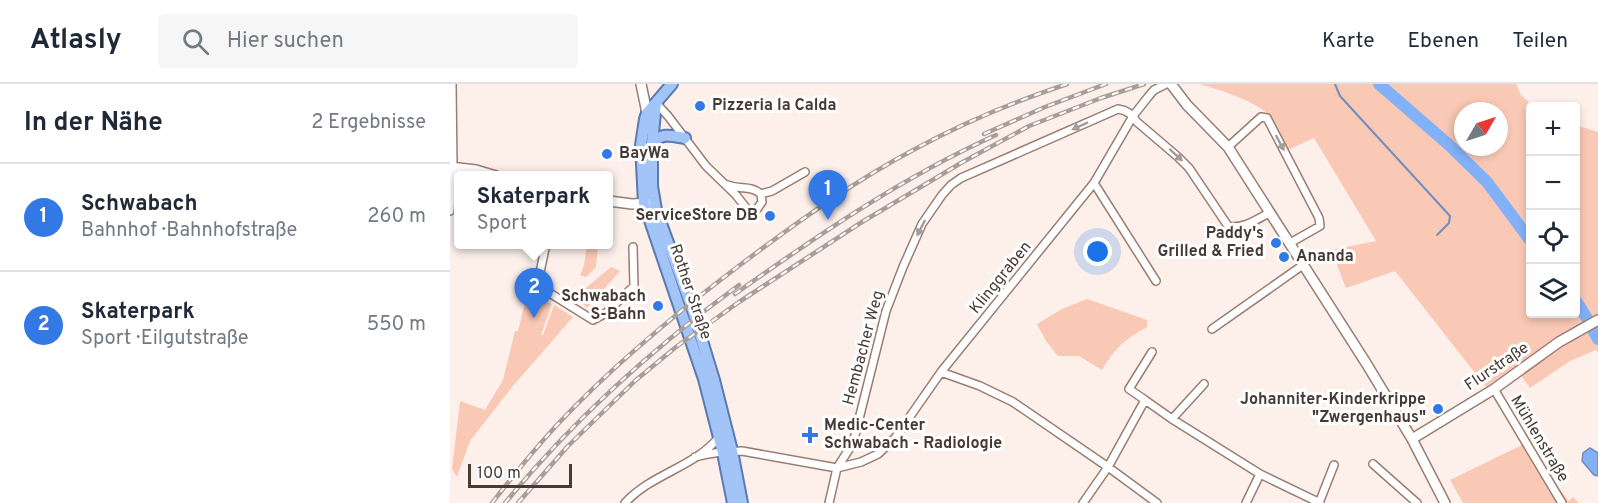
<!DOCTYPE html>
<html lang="de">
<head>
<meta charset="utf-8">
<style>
  :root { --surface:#fff; --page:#f6f6f7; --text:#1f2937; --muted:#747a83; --line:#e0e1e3; --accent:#3279e6 }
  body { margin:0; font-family:Overpass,sans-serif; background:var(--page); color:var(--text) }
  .controls { position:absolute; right:18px; top:18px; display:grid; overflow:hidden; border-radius:6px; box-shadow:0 3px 9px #0003 }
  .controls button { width:54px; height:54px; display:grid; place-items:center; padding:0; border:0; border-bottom:2px solid var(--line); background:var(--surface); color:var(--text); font:30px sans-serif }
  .compass { position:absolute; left:1004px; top:18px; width:54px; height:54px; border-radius:50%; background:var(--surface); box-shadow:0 3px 9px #0003; rotate:51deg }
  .scale { position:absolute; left:18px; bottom:15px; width:104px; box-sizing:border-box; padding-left:6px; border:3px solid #473a35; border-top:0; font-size:16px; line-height:21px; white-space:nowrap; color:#473a35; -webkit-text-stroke:4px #fff; paint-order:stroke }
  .you { position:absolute; left:648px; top:168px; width:21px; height:21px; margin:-15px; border:4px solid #fff; border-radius:50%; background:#1a73e8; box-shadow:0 0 0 9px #1a73e833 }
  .badge { display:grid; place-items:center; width:39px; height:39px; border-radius:50%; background:var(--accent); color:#fff; font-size:20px; font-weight:700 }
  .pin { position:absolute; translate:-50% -50px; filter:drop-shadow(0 2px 3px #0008) }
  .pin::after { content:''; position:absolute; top:32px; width:21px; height:18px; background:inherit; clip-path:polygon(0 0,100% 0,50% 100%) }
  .popup { position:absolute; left:4px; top:87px; width:159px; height:78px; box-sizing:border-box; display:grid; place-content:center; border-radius:6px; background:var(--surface); filter:drop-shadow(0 2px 4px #0005); font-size:20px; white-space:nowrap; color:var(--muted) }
  .popup b { font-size:22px; color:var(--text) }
  .popup::after { content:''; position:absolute; left:50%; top:100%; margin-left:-12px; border:12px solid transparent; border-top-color:var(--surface) }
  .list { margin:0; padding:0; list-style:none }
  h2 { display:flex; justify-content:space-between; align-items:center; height:78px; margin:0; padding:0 24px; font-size:26px }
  h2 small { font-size:20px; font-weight:400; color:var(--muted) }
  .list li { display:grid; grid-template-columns:39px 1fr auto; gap:18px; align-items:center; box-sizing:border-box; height:108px; padding:0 24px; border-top:2px solid var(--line) }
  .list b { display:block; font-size:22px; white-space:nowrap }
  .list p { margin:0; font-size:20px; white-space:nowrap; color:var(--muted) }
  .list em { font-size:20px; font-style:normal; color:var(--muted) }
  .icon { flex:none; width:33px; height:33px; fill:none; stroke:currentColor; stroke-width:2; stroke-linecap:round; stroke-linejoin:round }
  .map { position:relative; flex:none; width:1148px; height:419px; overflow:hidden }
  header { display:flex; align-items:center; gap:36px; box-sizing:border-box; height:84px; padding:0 30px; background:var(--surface); border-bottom:2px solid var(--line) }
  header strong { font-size:28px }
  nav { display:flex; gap:33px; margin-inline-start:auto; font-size:21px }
  .search { width:420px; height:54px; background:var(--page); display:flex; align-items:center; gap:15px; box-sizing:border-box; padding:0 21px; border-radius:6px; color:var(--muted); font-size:22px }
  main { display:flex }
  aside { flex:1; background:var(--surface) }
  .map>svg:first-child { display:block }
  .green { fill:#fac9b5; fill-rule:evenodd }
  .water { fill:#83b1f8; stroke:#718dbe; stroke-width:1.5 }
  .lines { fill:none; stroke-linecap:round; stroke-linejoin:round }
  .stream { stroke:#718dbe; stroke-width:2 }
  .river { stroke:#83b1f8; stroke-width:12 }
  .street-casing { stroke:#9a7d71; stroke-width:10 }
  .secondary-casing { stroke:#9a7d71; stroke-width:12 }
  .primary-casing { stroke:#5a7ab0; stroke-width:14 }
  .street { stroke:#fff; stroke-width:7 }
  .secondary { stroke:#fff; stroke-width:9 }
  .primary { stroke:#a3c4f7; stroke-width:10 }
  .rail-casing { stroke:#aa9d98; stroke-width:4.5 }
  .rail { stroke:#fff; stroke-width:2; stroke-dasharray:7; stroke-linecap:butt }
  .oneway { fill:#a39c9a }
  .poi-dot { fill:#3279e6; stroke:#fff; stroke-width:2 }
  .labels { text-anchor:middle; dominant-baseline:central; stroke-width:6; stroke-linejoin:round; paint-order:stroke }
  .poi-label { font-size:16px; font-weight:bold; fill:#473a35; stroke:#fff; text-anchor:start }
  .street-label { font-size:16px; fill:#473a35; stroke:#fff }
</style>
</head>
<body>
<header>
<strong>Atlasly</strong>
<div class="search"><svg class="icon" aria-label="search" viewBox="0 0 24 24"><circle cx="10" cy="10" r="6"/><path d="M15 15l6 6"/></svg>Hier suchen</div>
<nav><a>Karte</a><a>Ebenen</a><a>Teilen</a></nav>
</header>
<main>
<aside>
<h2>In der Nähe<small>2 Ergebnisse</small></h2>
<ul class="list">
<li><span class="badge">1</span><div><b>Schwabach</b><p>Bahnhof · Bahnhofstraße</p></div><em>260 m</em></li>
<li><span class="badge">2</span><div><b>Skaterpark</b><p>Sport · Eilgutstraße</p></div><em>550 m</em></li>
</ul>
</aside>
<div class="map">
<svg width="1148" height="419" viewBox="0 0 1148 419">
  <rect width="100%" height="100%" fill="#fdf0eb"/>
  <path class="green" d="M750,0H1066L1071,11L1083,22H1080V230H1126V41L1148,48V269L1146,266L1120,277L1080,304L1071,292L1062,285L1036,303L945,187L896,204L881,166L926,157L864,54L838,66C833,56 827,40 820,32C806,17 770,6 750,0ZM1013,27H1049V63H1013Z
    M137,161H148L146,183L136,193L130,191L134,181Z
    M161,183L170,187L137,224L125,213Z
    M78,206L102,220L91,251H93L104,221L123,233L63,302L20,357L7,393L2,385L10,317L35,326L53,296L65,247H68Z
    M637,215L697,236V243C674,256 665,264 652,286L629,272H608L596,257L587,240L612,225Z
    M1074,360L1119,417L1123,413L1129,419H1013L1000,396Z"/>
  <path class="water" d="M1140,364L1148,369V392L1144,391L1132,377L1133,369Z"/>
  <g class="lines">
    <path class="stream" d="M885,0L890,12L1000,132L999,139L987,151"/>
    <path class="river" d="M929,0L998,60L1037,98L1080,156
      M1126,217L1135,231L1148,255"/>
    <g class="street-casing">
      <path id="street" d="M206,19L218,32L256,82L286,111L300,129L307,125L312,118L311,110
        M778,63L811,33L817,34L869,134L870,142L840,159
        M644,99L706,197
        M278,101C290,106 301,101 311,110
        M311,110L322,107L355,88
        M0,127L3,83L2,0
        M96,160L89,193L98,208L143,236L156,229L184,202L183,163
        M762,245L853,181
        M491,288L530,302L563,318L658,383L707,419
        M1044,305L1112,419
        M695,316L679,305L702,268
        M722,335L754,300
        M245,373C260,369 276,367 292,367L387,384L411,378L428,370L445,354L491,288L644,99L683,32L698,13L704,6L716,0
        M923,380L967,419
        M810,390L870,419
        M175,419C201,390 245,383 269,353
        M379,419L387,384L403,359L436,227L453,183L472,140L492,111L501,101L511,94L668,25C676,26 683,31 687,38L728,73L739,84L778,142C792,146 807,135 819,129
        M633,419L658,383L695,316L722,335L810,390L796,419
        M869,419L884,381"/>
    </g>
    <g class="secondary-casing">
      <path id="secondary" d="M191,0L197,29
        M721,0L737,21L778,63L916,279L962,355L995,419
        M0,83L26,86L46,92
        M159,117L182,120L199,119
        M962,355L1044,305L1109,258L1148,236"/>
    </g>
    <g class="primary-casing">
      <path id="primary" d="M222,0L197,29L195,35L191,61L194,119L254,295L273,369L283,419
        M206,19L202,59V102L206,126L242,224L264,296L282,367L292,419
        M202,59C213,48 222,52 235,54"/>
    </g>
    <use href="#street" class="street"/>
    <use href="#secondary" class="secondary"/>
    <use href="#primary" class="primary"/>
    <g class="rail-casing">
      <path id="rail" d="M534,50L595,23L656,0
        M285,210C368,151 453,93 546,51
        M42,419C62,393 83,367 106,342C161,283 225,230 290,181C346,139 404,97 467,64C515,38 566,17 617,0
        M55,419C123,336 203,264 289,201
        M68,419L118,362L186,296L226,263L289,218L412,138L511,79L579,42L651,14L694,0"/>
    </g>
    <use href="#rail" class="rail"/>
  </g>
  <defs><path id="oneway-solid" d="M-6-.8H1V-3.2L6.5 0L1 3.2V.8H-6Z" transform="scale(1.5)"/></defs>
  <g class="oneway">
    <use href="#oneway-solid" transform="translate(630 42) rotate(156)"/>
    <use href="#oneway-solid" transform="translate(830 59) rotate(62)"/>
    <use href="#oneway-solid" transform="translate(726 71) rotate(42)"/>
    <use href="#oneway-solid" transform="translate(471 144) rotate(117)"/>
  </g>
  <g class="poi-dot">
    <circle cx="250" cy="22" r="6"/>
    <circle cx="157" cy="70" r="6"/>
    <circle cx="320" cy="132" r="6"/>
    <circle cx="826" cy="159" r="6"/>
    <circle cx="834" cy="173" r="6"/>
    <circle cx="208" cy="222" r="6"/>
    <circle cx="988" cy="325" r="6"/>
    <path d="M357 342h6v6h6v6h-6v6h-6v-6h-6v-6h6z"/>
  </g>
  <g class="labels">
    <g class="poi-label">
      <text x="262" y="22">Pizzeria la Calda</text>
      <text x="169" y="70">BayWa</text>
      <text x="308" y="132" text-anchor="end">ServiceStore DB</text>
      <text x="814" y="150" text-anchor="end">Paddy's<tspan x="814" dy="18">Grilled &amp; Fried</tspan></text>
      <text x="846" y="173">Ananda</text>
      <text x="196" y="213" text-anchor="end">Schwabach<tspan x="196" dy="18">S-Bahn</tspan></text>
      <text x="976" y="316" text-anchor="end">Johanniter-Kinderkrippe<tspan x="976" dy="18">"Zwergenhaus"</tspan></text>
      <text x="374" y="342">Medic-Center<tspan x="374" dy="18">Schwabach - Radiologie</tspan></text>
    </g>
    <g class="street-label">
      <text transform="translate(551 194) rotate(-51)">Klinggraben</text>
      <text transform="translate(240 208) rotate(71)">Rother Straße</text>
      <text transform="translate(414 264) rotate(-75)">Hembacher Weg</text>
      <text transform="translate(1047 283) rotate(-34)">Flurstraße</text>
      <text transform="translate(1089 355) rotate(59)">Mühlenstraße</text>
    </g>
  </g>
</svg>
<div class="controls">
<button>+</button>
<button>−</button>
<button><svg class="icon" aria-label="locate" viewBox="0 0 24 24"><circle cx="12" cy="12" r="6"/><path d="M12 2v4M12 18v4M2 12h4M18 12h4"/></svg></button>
<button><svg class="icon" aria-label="layers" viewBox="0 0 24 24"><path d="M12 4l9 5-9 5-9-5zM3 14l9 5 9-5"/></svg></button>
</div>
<svg class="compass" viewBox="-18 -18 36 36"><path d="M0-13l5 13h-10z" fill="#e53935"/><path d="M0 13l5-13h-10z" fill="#747a83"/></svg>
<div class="scale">100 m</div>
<div class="you"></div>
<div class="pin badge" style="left:378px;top:136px">1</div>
<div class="pin badge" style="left:84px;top:234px">2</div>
<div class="popup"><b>Skaterpark</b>Sport</div>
</div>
</main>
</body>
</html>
